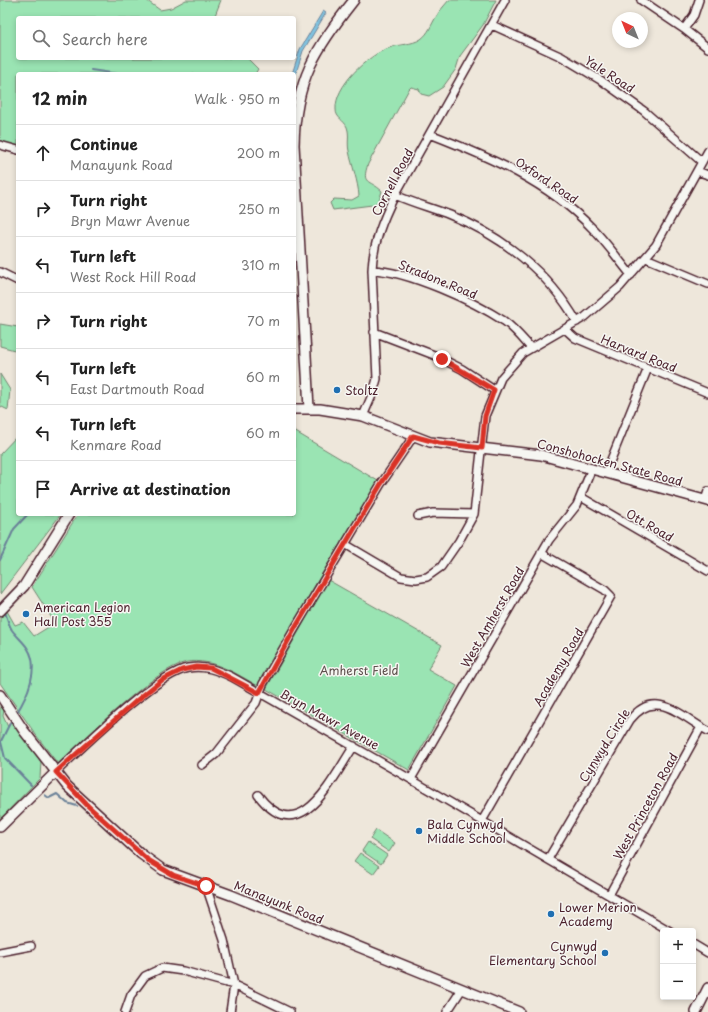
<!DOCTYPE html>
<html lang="en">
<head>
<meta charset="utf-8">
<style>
  :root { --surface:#fff; --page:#f2f2f2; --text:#222; --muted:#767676; --line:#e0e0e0 }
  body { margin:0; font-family:"Playpen Sans",sans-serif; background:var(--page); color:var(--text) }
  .controls { position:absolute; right:12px; bottom:12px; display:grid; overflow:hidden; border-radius:4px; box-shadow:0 2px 6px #0003 }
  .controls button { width:36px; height:36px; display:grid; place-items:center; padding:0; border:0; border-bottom:1px solid var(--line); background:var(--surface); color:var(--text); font:20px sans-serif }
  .compass { position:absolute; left:612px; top:12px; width:36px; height:36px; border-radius:50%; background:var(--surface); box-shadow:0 2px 6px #0003; rotate:317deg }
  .stop { position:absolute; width:12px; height:12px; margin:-9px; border:3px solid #d93025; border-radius:50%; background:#fff }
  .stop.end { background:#d93025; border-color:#fff; box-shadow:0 1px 4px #0008 }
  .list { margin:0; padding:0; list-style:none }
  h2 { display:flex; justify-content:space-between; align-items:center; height:52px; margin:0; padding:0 16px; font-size:17px }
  h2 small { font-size:13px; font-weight:400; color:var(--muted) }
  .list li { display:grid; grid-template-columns:26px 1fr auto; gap:12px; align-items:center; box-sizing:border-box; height:56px; padding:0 16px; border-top:1px solid var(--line) }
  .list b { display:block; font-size:15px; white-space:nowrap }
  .list p { margin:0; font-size:13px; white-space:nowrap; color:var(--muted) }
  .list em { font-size:13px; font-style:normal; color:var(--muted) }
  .icon { flex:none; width:22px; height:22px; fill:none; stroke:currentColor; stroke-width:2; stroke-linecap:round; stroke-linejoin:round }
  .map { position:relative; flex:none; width:708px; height:1012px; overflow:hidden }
  .search { position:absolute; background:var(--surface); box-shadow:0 2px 6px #0003; left:16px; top:16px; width:280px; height:44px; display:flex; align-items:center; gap:10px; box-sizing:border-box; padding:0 14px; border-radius:4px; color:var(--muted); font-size:15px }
  .panel { position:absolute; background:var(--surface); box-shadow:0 2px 6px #0003; left:16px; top:72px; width:280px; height:444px; border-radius:4px }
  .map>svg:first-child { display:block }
  .green { fill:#9ae4b3; stroke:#72826f }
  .water { fill:#80c3e0; stroke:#6a8198 }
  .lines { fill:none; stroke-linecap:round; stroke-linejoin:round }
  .stream { stroke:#6a8198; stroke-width:2 }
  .street-casing { stroke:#4a1f2b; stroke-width:10 }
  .secondary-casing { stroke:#4a1f2b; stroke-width:12 }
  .street { stroke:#f6f6f2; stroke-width:7 }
  .secondary { stroke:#f6f6f2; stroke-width:9 }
  .route { stroke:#d93025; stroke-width:5 }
  .poi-dot { fill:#1f6fb2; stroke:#f6f6f2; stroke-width:1.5 }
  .labels { text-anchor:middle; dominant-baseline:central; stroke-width:3; stroke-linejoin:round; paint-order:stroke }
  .street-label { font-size:12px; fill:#4a1f2b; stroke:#f6f6f2 }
  .poi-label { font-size:12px; fill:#4a1f2b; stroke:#f6f6f2; text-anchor:start }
  .park-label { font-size:12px; fill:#5e504d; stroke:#f6f6f2 }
</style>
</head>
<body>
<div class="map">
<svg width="708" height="1012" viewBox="0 0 708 1012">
  <rect width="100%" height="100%" fill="#eee7db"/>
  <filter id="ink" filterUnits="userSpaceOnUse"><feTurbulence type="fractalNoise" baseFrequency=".025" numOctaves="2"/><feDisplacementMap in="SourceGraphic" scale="8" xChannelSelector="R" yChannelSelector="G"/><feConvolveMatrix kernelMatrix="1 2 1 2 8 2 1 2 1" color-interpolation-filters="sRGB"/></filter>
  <g filter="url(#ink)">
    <path class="green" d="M0,0H146L160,10L171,8L186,0H221L214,18H18V58H247L258,69L255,74H18V146L2,142L0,139Z
      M449,0H496L483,25L460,56L456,69L443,87L429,96L421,94L419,89L411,87L409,89L368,164C361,185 369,179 382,191L379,201L372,205L333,210L330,203L334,199L352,200L359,196C358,181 352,166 349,151C347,143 350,135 347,127C344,120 336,118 336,110C334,86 368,55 389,48C398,44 412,45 421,39C429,33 431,25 436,17C439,11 445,5 449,0Z
      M0,324L18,327V351L0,346Z
      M0,374L10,390L8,410L0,406Z
      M294,431L378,481L314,587L258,686C237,674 213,658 187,662C154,668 84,740 58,764L36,735L0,683V618L7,611L15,625L23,622L34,636L55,623L32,587L78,514H294Z
      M18,435V514H61L0,594V454Z
      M328,580L442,645L428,669L457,686L409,770L266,689Z
      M0,705L4,710L3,716L8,727L12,721L41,762L40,778L0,819Z
      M376,830L395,843L389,852L370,839Z
      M368,842L387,855L381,864L362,851Z
      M360,853L379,866L373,874L354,861Z"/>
    <path class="water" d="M323,11L326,13L303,51L294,79V74H292L300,49Z"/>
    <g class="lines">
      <path class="stream" d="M91,70L118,74
        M0,560L14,529L28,514
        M4,610C7,616 8,624 12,630C17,637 24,642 28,649C40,668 27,697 16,714
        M1,742L5,758L31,785
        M0,743L12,719
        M45,795L49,798L57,794L67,803L77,806"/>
      <g class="street-casing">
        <path id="street" d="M641,0L684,29L708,48
          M492,25L562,57L602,81L644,111L702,162
          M684,29L694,15L699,0
          M430,134C489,157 547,181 592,228C606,242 618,259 631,275
          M0,145L18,150
          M697,171L708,175
          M395,195C413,203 432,208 450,215C503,236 549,273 577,322
          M646,258L708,284
          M372,270C408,271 473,301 504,321C514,328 522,338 530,347
          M0,272L18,281
          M565,329L575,338L708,393
          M374,332L434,355L462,369L494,390
          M363,416L373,393L377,379L372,270C373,243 383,219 395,195L505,0
          M606,472L648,368
          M581,497L708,571
          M705,500L708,491
          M418,516L433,513L474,514
          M345,544L401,577L416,579L427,577L441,567L459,541L474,514L485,416L501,378L523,353L585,317L620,287L656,245L708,151
          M202,765L216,754L256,703L263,684L294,630L381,484L413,437
          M56,772C82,748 156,674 188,668C204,665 217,670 232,677L400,773L670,931
          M411,779L549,540L577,505L592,468
          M258,795C300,851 332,779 354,746
          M482,821L611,596L605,590L541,553
          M548,859L630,720C655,687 681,716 708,731
          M206,886L224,940L234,985L230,1012
          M609,895L701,727
          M693,944L708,953
          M0,952L31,946
          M125,1012L131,995L145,976L162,968L183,971L234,985L290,1012
          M447,1012L462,989"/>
      </g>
      <g class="secondary-casing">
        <path id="secondary" d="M309,408L294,145C295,80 316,48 354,0
          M294,409H320L363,416L430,442L541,455L708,501
          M0,611L24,586L69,514
          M0,695L24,731L67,786L141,854L163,870L231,895L519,1012
          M0,827L56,772
          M696,1012L708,988"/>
      </g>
      <use href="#street" class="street"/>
      <use href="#secondary" class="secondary"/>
    </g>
  </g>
  <g class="lines" filter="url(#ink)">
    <path class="route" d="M206,886L173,875L148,860L88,806L56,772L135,702L162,680L182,670L196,667L211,668L259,693L294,630L381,484L413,436L439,443L482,448L485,416L494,390L442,359"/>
  </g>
  <g class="poi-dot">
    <circle cx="337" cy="390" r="4"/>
    <circle cx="26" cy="614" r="4"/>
    <circle cx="419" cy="831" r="4"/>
    <circle cx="551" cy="914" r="4"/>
    <circle cx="605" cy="953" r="4"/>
  </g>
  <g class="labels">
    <g class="street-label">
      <text transform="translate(610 74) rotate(33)">Yale Road</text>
      <text transform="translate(547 180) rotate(34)">Oxford Road</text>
      <text transform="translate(392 182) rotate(-62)">Cornell Road</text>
      <text transform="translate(438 279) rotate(22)">Stradone Road</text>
      <text transform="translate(639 353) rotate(22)">Harvard Road</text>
      <text transform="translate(610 462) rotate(15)">Conshohocken State Road</text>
      <text transform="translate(650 525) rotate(30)">Ott Road</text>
      <text transform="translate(492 617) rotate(-60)">West Amherst Road</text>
      <text transform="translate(558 667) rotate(-60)">Academy Road</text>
      <text transform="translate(330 719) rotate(29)">Bryn Mawr Avenue</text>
      <text transform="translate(604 745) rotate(-58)">Cynwyd Circle</text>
      <text transform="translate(645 806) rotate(-61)">West Princeton Road</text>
      <text transform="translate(279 902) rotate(22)">Manayunk Road</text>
    </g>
    <g class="poi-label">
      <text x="345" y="390">Stoltz</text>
      <text x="34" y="607">American Legion<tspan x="34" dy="14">Hall Post 355</tspan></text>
      <text x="427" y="824">Bala Cynwyd<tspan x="427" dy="14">Middle School</tspan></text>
      <text x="559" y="907">Lower Merion<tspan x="559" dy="14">Academy</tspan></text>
      <text x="597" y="946" text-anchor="end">Cynwyd<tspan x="597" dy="14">Elementary School</tspan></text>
    </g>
    <g class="park-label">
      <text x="359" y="670">Amherst Field</text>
    </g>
  </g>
</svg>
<div class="controls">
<button>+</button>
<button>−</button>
</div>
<svg class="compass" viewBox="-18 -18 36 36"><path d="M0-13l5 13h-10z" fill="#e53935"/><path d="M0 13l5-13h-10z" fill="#767676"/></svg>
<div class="stop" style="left:206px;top:886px"></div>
<div class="stop end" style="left:442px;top:359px"></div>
<div class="search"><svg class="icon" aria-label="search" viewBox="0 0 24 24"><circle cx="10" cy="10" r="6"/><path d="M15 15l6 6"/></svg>Search here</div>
<section class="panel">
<h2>12 min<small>Walk · 950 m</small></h2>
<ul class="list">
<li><svg class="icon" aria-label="ahead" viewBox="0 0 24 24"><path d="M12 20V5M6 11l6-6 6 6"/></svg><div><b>Continue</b><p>Manayunk Road</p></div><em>200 m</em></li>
<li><svg class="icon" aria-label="right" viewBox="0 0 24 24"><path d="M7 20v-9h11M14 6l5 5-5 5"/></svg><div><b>Turn right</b><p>Bryn Mawr Avenue</p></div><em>250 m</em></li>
<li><svg class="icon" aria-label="left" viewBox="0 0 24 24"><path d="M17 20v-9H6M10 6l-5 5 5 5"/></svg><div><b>Turn left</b><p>West Rock Hill Road</p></div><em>310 m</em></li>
<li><svg class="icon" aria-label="right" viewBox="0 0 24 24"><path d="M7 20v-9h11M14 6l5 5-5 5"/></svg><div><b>Turn right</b></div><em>70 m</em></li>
<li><svg class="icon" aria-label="left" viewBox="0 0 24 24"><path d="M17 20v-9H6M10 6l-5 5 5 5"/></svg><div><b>Turn left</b><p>East Dartmouth Road</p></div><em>60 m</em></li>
<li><svg class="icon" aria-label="left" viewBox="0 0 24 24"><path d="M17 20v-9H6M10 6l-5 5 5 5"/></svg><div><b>Turn left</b><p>Kenmare Road</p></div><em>60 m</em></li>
<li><svg class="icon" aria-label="arrive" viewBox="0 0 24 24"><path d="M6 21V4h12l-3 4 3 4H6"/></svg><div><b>Arrive at destination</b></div></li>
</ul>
</section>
</div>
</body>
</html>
